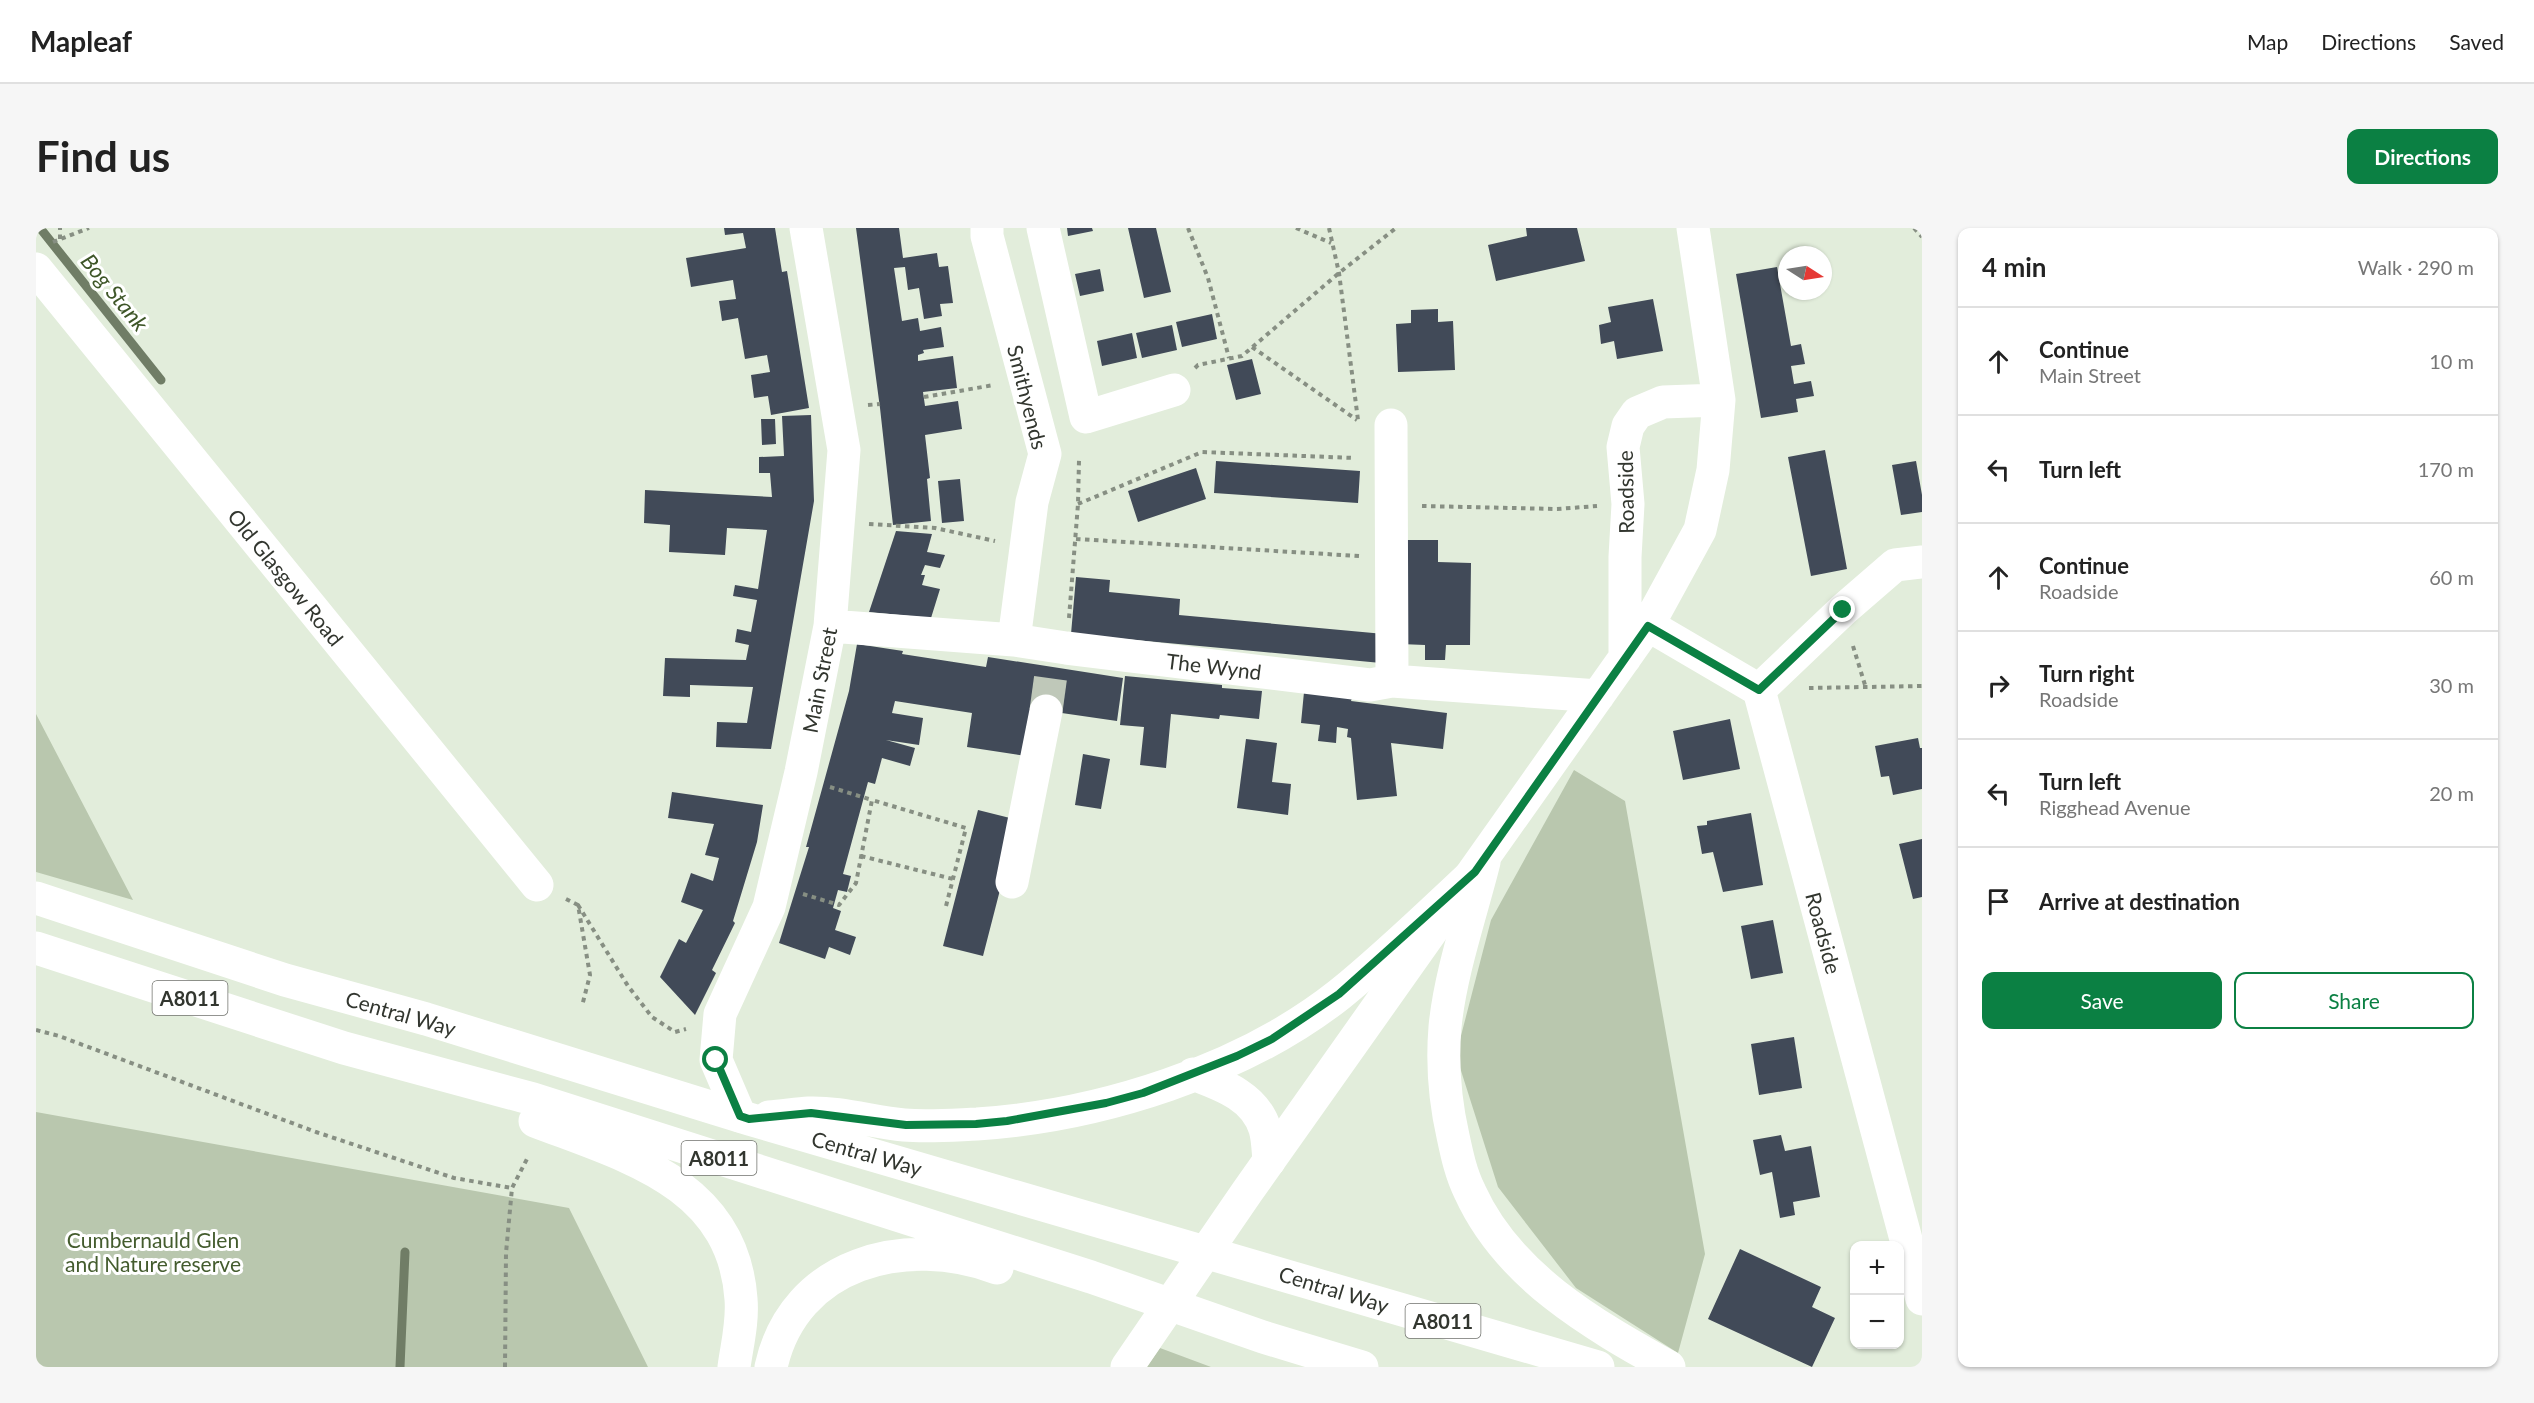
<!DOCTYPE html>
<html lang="en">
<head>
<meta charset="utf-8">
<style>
  :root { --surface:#fff; --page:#f6f6f6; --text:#222; --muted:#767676; --line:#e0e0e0; --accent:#0b8043 }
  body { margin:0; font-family:Lato,sans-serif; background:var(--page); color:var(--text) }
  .controls { position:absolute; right:18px; bottom:18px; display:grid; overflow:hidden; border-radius:12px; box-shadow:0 2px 4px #0004 }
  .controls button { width:54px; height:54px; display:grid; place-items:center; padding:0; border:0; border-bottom:2px solid var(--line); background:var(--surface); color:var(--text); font:30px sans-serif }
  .compass { position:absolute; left:1742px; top:18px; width:54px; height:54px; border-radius:50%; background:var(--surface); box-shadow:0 2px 4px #0004; rotate:102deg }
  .stop { position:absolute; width:18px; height:18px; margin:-14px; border:4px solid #0b8043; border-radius:50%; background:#fff }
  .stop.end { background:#0b8043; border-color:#fff; box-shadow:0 2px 6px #0008 }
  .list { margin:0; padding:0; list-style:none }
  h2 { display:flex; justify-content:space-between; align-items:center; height:78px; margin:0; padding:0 24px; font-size:26px }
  h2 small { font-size:20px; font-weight:400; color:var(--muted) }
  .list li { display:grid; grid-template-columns:39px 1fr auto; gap:18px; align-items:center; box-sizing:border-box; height:108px; padding:0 24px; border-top:2px solid var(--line) }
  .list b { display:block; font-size:22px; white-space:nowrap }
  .list p { margin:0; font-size:20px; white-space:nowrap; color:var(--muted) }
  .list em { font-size:20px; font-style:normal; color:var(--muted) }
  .actions { display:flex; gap:12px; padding:18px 24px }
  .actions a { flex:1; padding:14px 0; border:2px solid var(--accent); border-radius:12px; text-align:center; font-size:21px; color:var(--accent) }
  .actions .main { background:var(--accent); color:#fff }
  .icon { flex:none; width:33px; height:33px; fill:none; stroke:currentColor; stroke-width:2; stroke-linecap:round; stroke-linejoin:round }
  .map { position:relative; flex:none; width:1886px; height:1139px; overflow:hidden; border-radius:12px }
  header { display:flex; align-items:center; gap:36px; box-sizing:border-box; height:84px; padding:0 30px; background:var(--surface); border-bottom:2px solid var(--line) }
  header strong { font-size:28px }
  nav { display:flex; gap:33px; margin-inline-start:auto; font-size:21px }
  .intro { display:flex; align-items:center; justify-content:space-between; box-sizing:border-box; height:144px; padding:0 36px }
  h1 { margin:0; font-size:42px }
  .button { padding:15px 27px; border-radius:12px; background:var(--accent); color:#fff; font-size:21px; font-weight:700 }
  main { display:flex; gap:36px; padding:0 36px }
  aside { flex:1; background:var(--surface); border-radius:12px; box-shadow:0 2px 4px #0004 }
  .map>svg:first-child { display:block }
  .green { fill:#b9c7ae }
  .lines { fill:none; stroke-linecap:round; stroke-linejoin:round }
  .stream { stroke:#707d66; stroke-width:9 }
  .building { fill:#414a58 }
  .minor-tunnel { stroke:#bfc8b9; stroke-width:33; stroke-dasharray:33 16; stroke-linecap:butt }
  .path { stroke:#878f83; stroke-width:4; stroke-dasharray:4.5 4.5; stroke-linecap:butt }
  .minor { stroke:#fff; stroke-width:33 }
  .major { stroke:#fff; stroke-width:33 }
  .route { stroke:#0b8043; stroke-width:8 }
  .labels { text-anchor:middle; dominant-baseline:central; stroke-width:6; stroke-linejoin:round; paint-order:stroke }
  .shield { fill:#fff; stroke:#70726d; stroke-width:1.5 }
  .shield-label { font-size:20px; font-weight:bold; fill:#32362f }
  .street-label { font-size:21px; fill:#32362f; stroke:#fff }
  .park-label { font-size:21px; fill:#445c2e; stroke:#fff }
  .water-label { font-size:22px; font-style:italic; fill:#3e5628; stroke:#fff }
</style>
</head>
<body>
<header>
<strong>Mapleaf</strong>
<nav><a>Map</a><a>Directions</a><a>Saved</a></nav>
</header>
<div class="intro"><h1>Find us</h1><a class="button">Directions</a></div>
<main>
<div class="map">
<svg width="1886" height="1139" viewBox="0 0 1886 1139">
  <rect width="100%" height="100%" fill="#e2eddb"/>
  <path class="green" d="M0,486L97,672L0,644Z
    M1538,542L1589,573L1669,1026L1642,1125L1540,1060L1462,959L1420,827L1455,692Z
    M0,884L533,980L612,1139H0Z
    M1124,1120L1175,1139H1111Z"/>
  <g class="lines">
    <path class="stream" d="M4,0L125,152
      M364,1139L369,1024"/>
  </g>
  <path class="building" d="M688,0H739L746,44L751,43L773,180L735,187L732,168L718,170L715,147L734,144L731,127L709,131L702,90L686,93L683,73L700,71L697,52L655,59L650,30L710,20L707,5L689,7Z
    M820,0H863L867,30L901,25L903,39L912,38L917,75L904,76L906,88L888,91L883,60L872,62L869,39L858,40L866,93L882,90L884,103L905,99L908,119L887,122L888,125L882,127V133L917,128L921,160L887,164L889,178L922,173L926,201L889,207L894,250L891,251L895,293L857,297L844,180Z
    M1031,0H1056L1057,3L1032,8Z
    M1092,0H1120L1135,64L1108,70Z
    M1490,0H1541L1549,33L1460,53L1452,17L1491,8Z
    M1741,39L1755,118L1765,116L1769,136L1755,138L1758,156L1775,153L1778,168L1760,171L1762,184L1725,190L1700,46Z
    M1064,41L1068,63L1044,68L1039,46Z
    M1617,71L1627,123L1581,131L1578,113L1565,116L1563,97L1575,94L1572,79Z
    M1402,81V94L1417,93L1419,142L1362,144L1360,96L1375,95V82Z
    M1176,86L1181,111L1146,119L1140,94Z
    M1136,97L1141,122L1106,130L1100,105Z
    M1096,105L1101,130L1066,138L1061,113Z
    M1216,131L1225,166L1200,172L1191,137Z
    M775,187L778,273L735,521L680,519L681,494L711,495L717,459L654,457V469L627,468L629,430L710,432L713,417L699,414L701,401L715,404L721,372L697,368L699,357L722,361L731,302L691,300L689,327L633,324L634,297L608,295L609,262L736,269L734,245H723V229L748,228L746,188Z
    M725,191H739L740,216L726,217Z
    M1789,222L1811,341L1775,348L1752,229Z
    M1180,233L1324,243L1322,275L1178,265Z
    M1880,233L1886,267V284L1865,287L1856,237Z
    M1160,240L1170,271L1102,294L1092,263Z
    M924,251L928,293L906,295L902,253Z
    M860,303L896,306L891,324L909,327L904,340L889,337L885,347H889L886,357L904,361L895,390L833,384Z
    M1369,312H1402V334L1435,335L1434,417H1410L1409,432H1389V417L1364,416Z
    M1040,349L1074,352L1073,364L1144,371L1143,387L1348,406L1345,435L1035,406Z
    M821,416L867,423L866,426L950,439L952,429L1087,450L1081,493L998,481L990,528L931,519L936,485L859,473L856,485L887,490L883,517L850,512L879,520L874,538L846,530L839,556L832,554L807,646L815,648L811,664L802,662L797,680L805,683L799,702L820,709L814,727L793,719L789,731L743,715L773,619H770L813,463Z
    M1089,448L1186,457V460L1226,463L1223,491L1184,487L1183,491L1135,486L1130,540L1104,537L1108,499L1084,497Z
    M1268,464L1316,470L1315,473L1411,485L1407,521L1355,515L1361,568L1321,572L1315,510L1311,509L1312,501L1301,499L1300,515L1282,513L1284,497L1265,495Z
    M1694,491L1704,541L1647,552L1637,503Z
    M1882,510L1884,520H1886V561L1857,567L1853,548L1845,549L1839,518Z
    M1210,511L1241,515L1236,554L1255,556L1252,587L1201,580Z
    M1047,526L1074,531L1065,581L1039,577Z
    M636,564L727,577L721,614L697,693L699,695L676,742L680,745L659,787L624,749L643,711L650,715L667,682L645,674L655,645L677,653L683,630L669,627L678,596L632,590Z
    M942,582L982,592L947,728L907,718Z
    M1715,585L1727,657L1687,664L1677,624L1666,626L1661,598L1671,597V593Z
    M1886,611V669L1877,671L1863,616Z
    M1737,692L1747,745L1715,751L1705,698Z
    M1758,809L1766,860L1723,867L1715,816Z
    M1745,907L1749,923L1775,918L1784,969L1757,974L1759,987L1744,990L1736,944L1724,947L1717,912Z
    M1704,1021L1785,1059L1776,1079L1799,1090L1776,1139L1672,1091Z"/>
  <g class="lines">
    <path class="minor-tunnel" d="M1010,483L1016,439"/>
    <path class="path" d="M1152,0L1172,50L1193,130
      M1260,0L1295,15
      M1293,0L1303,45L1322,192
      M1878,0L1886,9
      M24,11V0
      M17,14L53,0
      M1216,119L1321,192
      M1159,140L1162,137L1206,128L1303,45L1360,0
      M888,169L958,157
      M832,177L844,176
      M1042,276L1166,224L1319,230
      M1386,278L1521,281L1561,278
      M833,296L899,300L959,313
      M1040,311L1323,328
      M1033,390L1042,276L1043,232
      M1817,418L1829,457
      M1773,460L1886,458
      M794,559L836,572
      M825,628L917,651
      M767,666L803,677L820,655L836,572L930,600L909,682
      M530,671L542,677L554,747L546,778
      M542,677L592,758L616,789L639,804L650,801
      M0,802L23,808L280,904L418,950L476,960
      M469,1139L470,1025L476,960L492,929"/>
    <path class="minor" d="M951,0V8L1009,226L996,274L978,412
      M1007,0L1050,189L1138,162
      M0,41L501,657
      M1355,197L1356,453
      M1612,397L1723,462L1886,1071
      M794,398L978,412L1030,420L1334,457L1356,453L1562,468
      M1589,430V329L1592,276L1587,219L1592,198L1601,185L1627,174L1683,172
      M1723,462L1807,382L1859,337L1886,334
      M976,654L1010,483
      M704,888L680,832L684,786L733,679L765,544L794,398L808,222L770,0
      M1091,1139L1211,964L1612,397L1664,302L1677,242L1683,172L1657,0"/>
    <path class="major" d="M1448,634C1435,686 1414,746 1409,799C1406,835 1409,873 1417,908C1421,927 1425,946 1434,964C1472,1048 1556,1096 1633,1139
      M0,670L249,752L390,791L713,891L1562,1139
      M0,720L308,820L497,871L1055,1049L1227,1109L1326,1139
      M1157,846C1186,857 1219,868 1229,901C1232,911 1232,923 1233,933
      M733,889C746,888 760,886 773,885C804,884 837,894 868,897C892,899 917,897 941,896C1063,888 1207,843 1304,766C1351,728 1395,685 1439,644
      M499,893C590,928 697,955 705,1071C707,1094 701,1117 698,1139
      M735,1139C758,1034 870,1006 961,1040"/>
  </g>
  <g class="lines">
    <path class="route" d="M680,832L704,888L713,891L775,885L870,897L940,896L971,893L1070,875L1107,865L1201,828L1236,811L1303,766L1439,644L1612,398L1723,462L1807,382"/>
  </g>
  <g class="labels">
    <g class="shield">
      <rect x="116.5" y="753" width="75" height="34" rx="4.5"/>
      <rect x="645.5" y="913" width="75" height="34" rx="4.5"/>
      <rect x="1369.5" y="1076" width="75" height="34" rx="4.5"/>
    </g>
    <g class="shield-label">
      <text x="154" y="770">A8011</text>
      <text x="683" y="930">A8011</text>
      <text x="1407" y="1093">A8011</text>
    </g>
    <g class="street-label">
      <text transform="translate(992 169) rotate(76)">Smithyends</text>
      <text transform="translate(1589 264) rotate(-91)">Roadside</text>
      <text transform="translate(250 349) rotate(51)">Old Glasgow Road</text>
      <text transform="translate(1178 438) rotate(7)">The Wynd</text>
      <text transform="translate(783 452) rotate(-79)">Main Street</text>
      <text transform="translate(1788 705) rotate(75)">Roadside</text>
      <text transform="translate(365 785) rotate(16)">Central Way</text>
      <text transform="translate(831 925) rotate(16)">Central Way</text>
      <text transform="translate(1298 1061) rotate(17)">Central Way</text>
    </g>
    <g class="park-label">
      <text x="117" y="1011">Cumbernauld Glen<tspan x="117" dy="24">and Nature reserve</tspan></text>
    </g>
    <g class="water-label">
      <text transform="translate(79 64) rotate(51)">Bog Stank</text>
    </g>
  </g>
</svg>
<div class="controls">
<button>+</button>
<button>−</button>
</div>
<svg class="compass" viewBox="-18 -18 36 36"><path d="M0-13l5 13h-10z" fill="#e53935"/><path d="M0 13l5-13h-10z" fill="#767676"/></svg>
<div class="stop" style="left:680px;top:832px"></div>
<div class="stop end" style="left:1807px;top:382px"></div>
</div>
<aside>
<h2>4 min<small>Walk · 290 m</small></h2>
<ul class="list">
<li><svg class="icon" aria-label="ahead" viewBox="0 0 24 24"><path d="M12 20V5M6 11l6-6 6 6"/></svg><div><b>Continue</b><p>Main Street</p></div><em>10 m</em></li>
<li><svg class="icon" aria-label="left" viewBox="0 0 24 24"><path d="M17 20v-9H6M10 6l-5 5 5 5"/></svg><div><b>Turn left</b></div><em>170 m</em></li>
<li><svg class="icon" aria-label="ahead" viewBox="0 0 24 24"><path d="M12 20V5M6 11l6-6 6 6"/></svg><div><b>Continue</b><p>Roadside</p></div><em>60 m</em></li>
<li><svg class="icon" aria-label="right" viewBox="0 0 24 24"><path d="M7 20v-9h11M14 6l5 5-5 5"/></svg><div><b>Turn right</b><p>Roadside</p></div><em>30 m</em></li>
<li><svg class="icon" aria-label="left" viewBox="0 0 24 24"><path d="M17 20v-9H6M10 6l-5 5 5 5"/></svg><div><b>Turn left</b><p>Rigghead Avenue</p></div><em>20 m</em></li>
<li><svg class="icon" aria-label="arrive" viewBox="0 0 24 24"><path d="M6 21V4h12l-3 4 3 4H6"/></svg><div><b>Arrive at destination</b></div></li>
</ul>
<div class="actions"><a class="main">Save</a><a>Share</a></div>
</aside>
</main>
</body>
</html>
